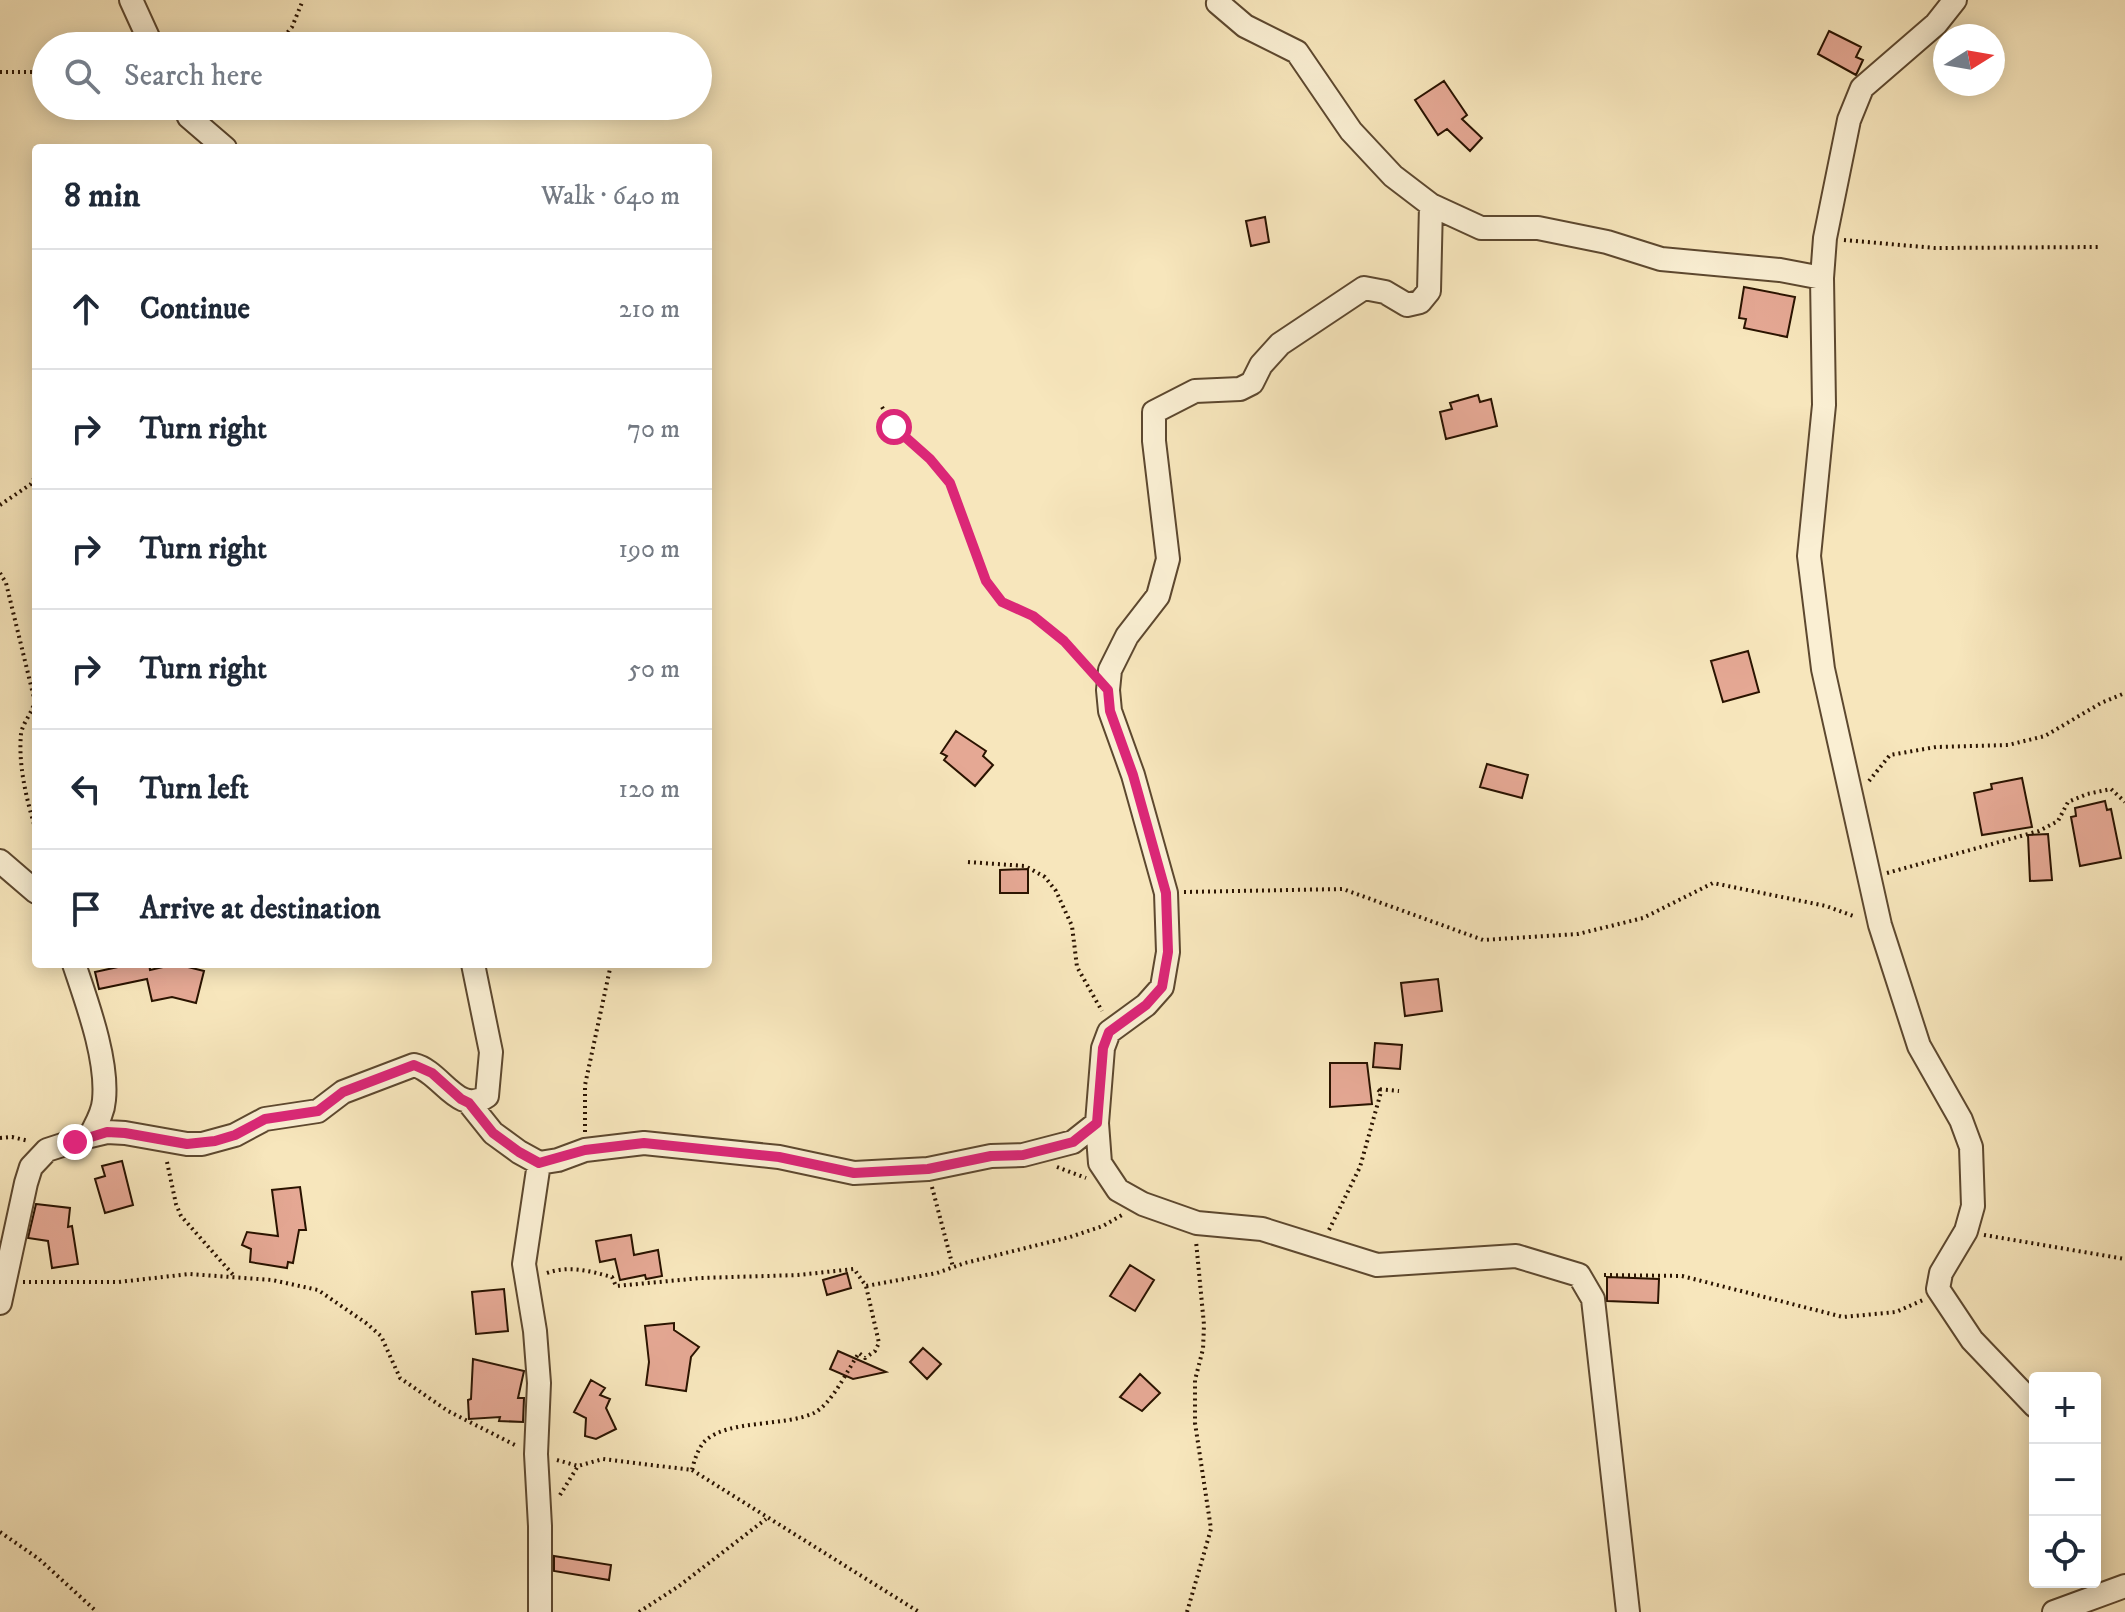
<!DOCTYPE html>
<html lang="en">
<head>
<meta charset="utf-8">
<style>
  :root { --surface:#fff; --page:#f6f6f7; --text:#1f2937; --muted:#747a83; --line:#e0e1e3 }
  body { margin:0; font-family:"IM FELL DW Pica",serif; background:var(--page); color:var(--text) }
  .controls { position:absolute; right:24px; bottom:24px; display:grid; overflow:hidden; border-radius:8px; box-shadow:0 4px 20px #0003 }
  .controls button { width:72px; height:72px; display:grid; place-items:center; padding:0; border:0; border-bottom:2px solid var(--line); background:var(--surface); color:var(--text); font:40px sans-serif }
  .compass { position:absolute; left:1933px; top:24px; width:72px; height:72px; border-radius:50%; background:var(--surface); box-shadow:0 4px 20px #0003; rotate:79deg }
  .stop { position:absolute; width:24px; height:24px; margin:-18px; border:6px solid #db2777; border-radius:50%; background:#fff }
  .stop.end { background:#db2777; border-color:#fff; box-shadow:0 2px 8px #0008 }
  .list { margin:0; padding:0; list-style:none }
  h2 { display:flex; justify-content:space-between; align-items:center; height:104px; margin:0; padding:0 32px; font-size:34px }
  h2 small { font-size:26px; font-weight:400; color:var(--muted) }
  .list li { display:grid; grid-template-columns:52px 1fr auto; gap:24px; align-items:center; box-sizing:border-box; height:120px; padding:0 32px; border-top:2px solid var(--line) }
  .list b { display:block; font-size:30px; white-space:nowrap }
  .list em { font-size:26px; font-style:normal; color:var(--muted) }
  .icon { flex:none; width:44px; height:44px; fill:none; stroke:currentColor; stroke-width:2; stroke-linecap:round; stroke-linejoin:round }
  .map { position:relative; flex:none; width:2125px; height:1612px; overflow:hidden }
  .search { position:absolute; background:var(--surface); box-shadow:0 4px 20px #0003; left:32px; top:32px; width:680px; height:88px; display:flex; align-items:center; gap:20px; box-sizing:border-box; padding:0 28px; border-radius:44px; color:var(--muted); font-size:30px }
  .panel { position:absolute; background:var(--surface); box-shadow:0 4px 20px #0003; left:32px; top:144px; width:680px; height:824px; border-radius:8px }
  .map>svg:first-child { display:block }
  .building { fill:#e5a894; stroke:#2a1300; stroke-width:2 }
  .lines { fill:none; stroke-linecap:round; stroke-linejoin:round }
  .minor-casing { stroke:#5d482f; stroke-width:26 }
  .path { stroke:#2a1300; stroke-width:4; stroke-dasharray:2 4; stroke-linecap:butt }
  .minor { stroke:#faefd3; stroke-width:22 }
  .route { stroke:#db2777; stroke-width:10 }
</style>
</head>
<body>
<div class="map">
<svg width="2125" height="1612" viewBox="0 0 2125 1612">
  <rect width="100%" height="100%" fill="#f7e6bc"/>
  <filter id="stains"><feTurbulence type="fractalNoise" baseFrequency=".0025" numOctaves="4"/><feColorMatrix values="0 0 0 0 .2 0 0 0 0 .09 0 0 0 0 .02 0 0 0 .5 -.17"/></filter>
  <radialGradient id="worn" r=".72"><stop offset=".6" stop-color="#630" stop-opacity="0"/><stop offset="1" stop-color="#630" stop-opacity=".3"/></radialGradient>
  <path class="building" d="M1829,31L1861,47L1856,57L1863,60L1856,75L1818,54Z
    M1444,81L1467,115L1462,119L1482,138L1470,151L1447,129L1438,135L1415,100Z
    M1265,217L1269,242L1251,246L1246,221Z
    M1744,287L1795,297L1787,337L1744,328L1746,319L1739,318Z
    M1478,395L1480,402L1491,399L1497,426L1446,439L1440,412L1452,409L1450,403Z
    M1748,651L1759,692L1723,702L1711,661Z
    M956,731L986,751L983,756L993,765L975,786L944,760L947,756L941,753Z
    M1487,764L1528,775L1522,798L1480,787Z
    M2022,778L2032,827L1982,835L1974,793L1992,789L1991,784Z
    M2105,801L2107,810L2111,809L2121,858L2080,866L2071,817L2076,816L2075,808Z
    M2048,834L2052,880L2030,881L2028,835Z
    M1028,869V893H1000V870Z
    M117,964H149L150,970L176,964L204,971L196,1003L172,997L152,1001L147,979L99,989L95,972L118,967Z
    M1438,979L1442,1011L1405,1016L1401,983Z
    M1375,1043L1402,1045L1400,1069L1373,1067Z
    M1330,1063H1367L1372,1104L1330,1107Z
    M122,1161L133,1205L105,1213L95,1179L105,1176L102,1166Z
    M300,1187L306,1230H299L293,1263L288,1262L287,1268L250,1262L251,1249L242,1245L247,1232L278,1236L272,1190Z
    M36,1204L70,1208L68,1227L72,1226L78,1264L52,1268L48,1241L28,1238Z
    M631,1235L634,1255L658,1250L662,1276L646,1279L645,1275L620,1280L615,1259L600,1262L596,1241Z
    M1130,1265L1154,1280L1135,1311L1110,1296Z
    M847,1273L851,1288L827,1295L823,1280Z
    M1607,1277L1659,1279L1658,1303L1607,1301Z
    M504,1289L508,1331L476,1334L472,1292Z
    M674,1323V1330L699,1347L691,1357L686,1391L646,1385L649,1362L645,1326Z
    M923,1348L941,1364L927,1379L910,1362Z
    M838,1351L886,1372L853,1379L830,1369Z
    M473,1359L524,1371L518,1398H524L523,1422L499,1421L500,1417L469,1419L468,1400L471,1399Z
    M1140,1374L1160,1393L1142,1411L1120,1397Z
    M591,1380L605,1388L600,1395L610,1399L606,1408L616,1429L596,1439L585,1436L586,1418L574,1412Z
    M554,1556L611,1565L609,1580L554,1571Z"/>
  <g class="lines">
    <g class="minor-casing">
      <path id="minor" d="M131,0L152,46
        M1219,0L1218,3L1245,26L1297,52L1351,131L1393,176L1431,205L1481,228H1538L1607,242L1661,259L1780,270L1822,278
        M1955,0L1936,24L1862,88L1849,120L1825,238L1822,278L1824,405L1809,556L1823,669L1880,925L1919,1046L1961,1120L1971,1147L1973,1206L1966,1231L1941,1273L1938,1289L1972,1340L2035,1406
        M184,106L189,117L225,148
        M0,861L36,892
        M74,964C87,1003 108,1059 104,1100C103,1114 96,1124 90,1136
        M469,1103L493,1133L519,1152L539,1163L558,1160L585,1150L644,1143L779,1157L854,1173L928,1169L991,1156L1023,1155L1073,1142L1097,1123L1103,1048L1109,1032L1146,1005L1162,987L1168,952L1166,893L1133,775L1110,711L1108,690L1110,670L1127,636L1158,596L1168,559L1154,441V412L1195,391L1240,389L1252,383L1261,365L1280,344L1364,288L1385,292L1407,305L1420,302L1429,291L1431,205
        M1097,1123L1100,1163L1118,1190L1143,1204L1197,1223L1262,1229L1377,1265L1516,1256L1579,1275L1593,1299L1628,1612
        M539,1163L524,1264L535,1331L539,1383L536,1454L540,1526V1612
        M0,1303L26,1183L31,1167L47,1150L90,1136L107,1132L125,1133L187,1144H202L235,1135L265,1119L318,1111L343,1092L414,1065C441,1071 458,1117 487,1096L491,1052L473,964
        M2054,1612L2125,1586"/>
    </g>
    <path class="path" d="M276,46L292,27L303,0
      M0,72H46
      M1844,240L1935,248L2100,247
      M882,407L894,427L930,459L950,483L986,581L1002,602L1033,616L1064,641L1090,670
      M0,505L31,484L36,475
      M0,573L6,583L34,698C35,712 23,720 21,734C18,766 27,801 36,831
      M1869,781L1890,755L1936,747L2008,745L2045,736L2101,703L2125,693
      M968,862L1025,866L1045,877L1056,891L1072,926L1077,967L1102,1011
      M1887,873L2039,831L2058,821L2068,802L2087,794L2111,789L2125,802
      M1184,892L1343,889L1483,940L1578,934L1643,918L1713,883L1826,906L1856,917
      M585,1132V1085L611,964
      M0,1138L12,1137L29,1141
      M167,1162L176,1204L181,1216L235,1277
      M1057,1167L1086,1178
      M932,1187L953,1267
      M1329,1230L1360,1167L1381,1092L1377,1089L1399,1091
      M1984,1235L2125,1259
      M547,1273C570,1265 589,1271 612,1277L616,1286L701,1278L798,1275L854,1269L866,1286L937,1273L965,1263L1070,1237L1103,1226L1122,1215
      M1604,1275L1682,1276L1843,1317L1896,1312L1923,1300
      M23,1282H119L189,1274L272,1280L318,1290L366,1323L381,1336L400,1378L448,1411L515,1445
      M557,1460L578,1466L603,1459L692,1470C694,1461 698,1448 705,1441C729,1419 784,1427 814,1413C832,1404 848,1369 859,1353L865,1358L875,1351L879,1343L866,1286
      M692,1470L919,1612
      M560,1495L578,1466
      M0,1532L39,1559L97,1612
      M639,1612L679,1586L766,1519
      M1187,1612L1211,1529L1195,1423V1380L1203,1349L1204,1325L1196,1241"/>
    <use href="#minor" class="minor"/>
  </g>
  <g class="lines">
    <path class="route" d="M75,1142L107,1132L125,1133L187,1144L215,1141L235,1135L265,1119L318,1111L343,1092L414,1065L432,1073L461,1099L469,1103L493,1133L519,1152L539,1163L585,1150L644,1143L779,1157L854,1173L928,1169L991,1156L1023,1155L1073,1142L1097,1123L1103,1048L1109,1032L1146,1005L1162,987L1168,952L1166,893L1133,775L1110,711L1108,690L1064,641L1033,616L1002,602L986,581L950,483L930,459L894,427"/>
  </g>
  <rect width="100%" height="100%" filter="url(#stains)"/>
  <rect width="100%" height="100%" fill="url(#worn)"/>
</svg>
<div class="controls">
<button>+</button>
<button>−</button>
<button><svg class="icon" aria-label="locate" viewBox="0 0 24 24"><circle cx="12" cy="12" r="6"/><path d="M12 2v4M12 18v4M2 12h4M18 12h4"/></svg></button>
</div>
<svg class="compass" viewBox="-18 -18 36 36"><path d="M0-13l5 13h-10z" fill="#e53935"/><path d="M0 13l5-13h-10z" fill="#747a83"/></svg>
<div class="stop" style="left:894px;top:427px"></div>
<div class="stop end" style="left:75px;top:1142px"></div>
<div class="search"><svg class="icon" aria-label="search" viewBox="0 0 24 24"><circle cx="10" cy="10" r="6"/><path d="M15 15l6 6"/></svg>Search here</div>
<section class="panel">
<h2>8 min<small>Walk · 640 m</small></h2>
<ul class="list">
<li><svg class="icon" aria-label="ahead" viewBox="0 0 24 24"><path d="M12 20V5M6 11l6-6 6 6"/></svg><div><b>Continue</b></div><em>210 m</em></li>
<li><svg class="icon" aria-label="right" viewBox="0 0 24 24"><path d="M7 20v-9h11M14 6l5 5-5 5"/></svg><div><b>Turn right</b></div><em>70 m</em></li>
<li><svg class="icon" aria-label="right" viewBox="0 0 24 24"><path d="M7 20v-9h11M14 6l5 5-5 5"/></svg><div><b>Turn right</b></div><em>190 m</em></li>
<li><svg class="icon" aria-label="right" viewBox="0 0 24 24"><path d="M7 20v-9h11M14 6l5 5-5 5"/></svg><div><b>Turn right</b></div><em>50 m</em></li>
<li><svg class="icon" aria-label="left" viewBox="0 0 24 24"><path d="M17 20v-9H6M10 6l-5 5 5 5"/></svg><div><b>Turn left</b></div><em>120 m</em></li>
<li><svg class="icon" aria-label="arrive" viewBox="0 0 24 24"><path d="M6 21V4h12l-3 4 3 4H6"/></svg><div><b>Arrive at destination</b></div></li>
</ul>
</section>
</div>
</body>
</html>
